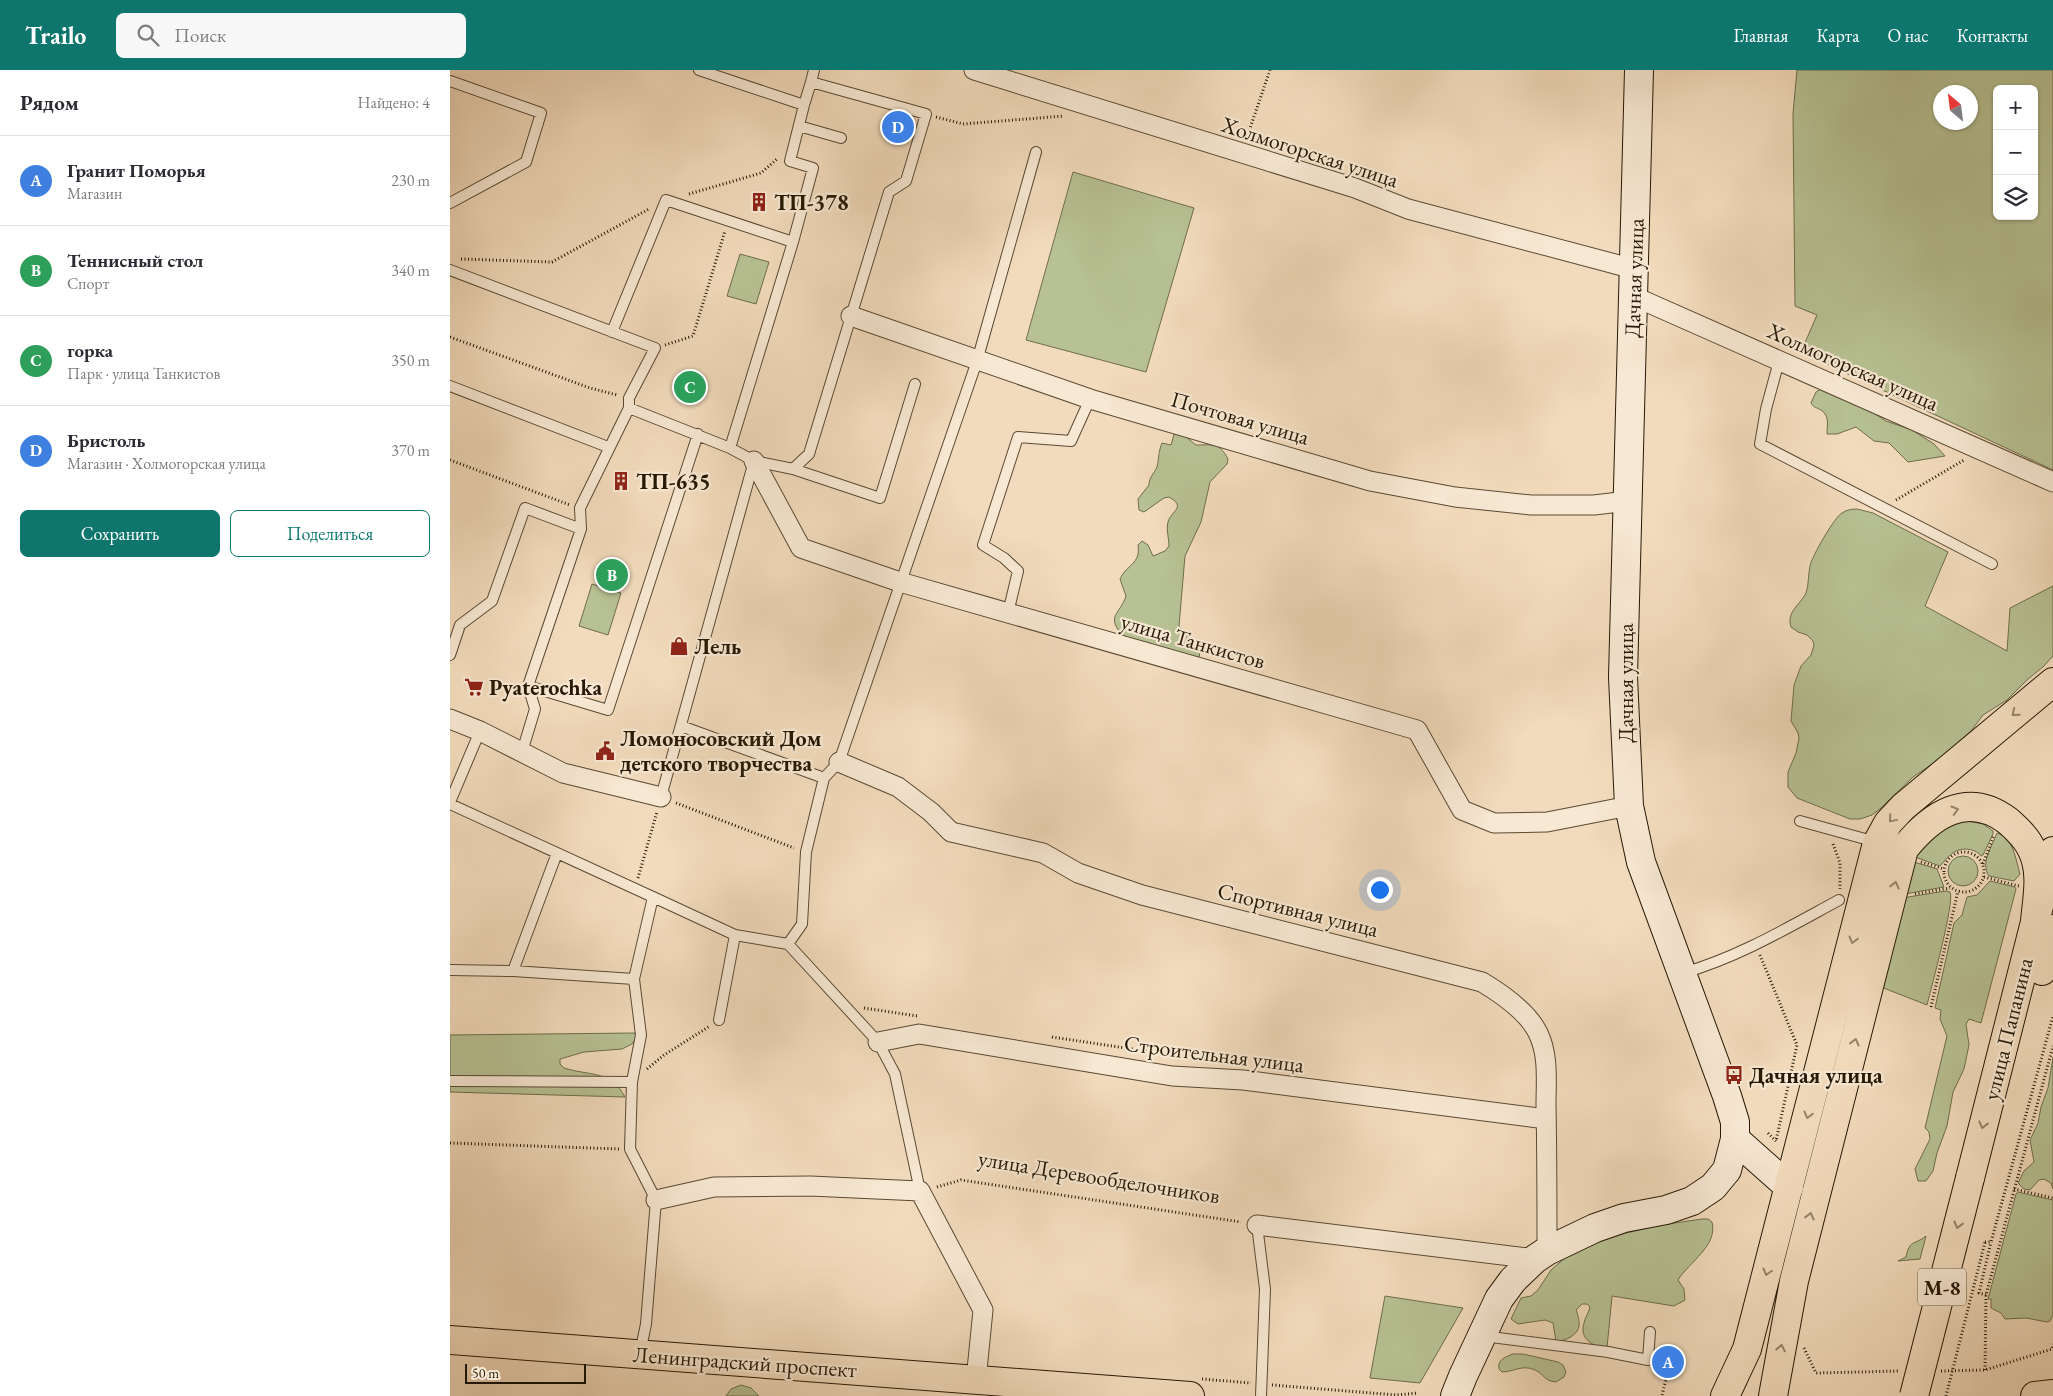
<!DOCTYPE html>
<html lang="ru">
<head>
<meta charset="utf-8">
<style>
  :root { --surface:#fff; --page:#f7f7f7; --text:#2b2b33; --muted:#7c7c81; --line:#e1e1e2; --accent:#0f766e }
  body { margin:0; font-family:"EB Garamond",serif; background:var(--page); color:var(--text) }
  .controls { position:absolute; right:15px; top:15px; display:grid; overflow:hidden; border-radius:8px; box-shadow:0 1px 4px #0004 }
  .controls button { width:45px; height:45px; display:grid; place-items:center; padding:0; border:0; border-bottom:1px solid var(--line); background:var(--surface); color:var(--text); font:25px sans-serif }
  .compass { position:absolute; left:1483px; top:15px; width:45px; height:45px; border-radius:50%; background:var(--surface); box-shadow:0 1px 4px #0004; rotate:332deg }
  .scale { position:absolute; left:15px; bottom:12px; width:121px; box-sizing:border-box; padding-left:5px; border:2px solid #261905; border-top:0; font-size:14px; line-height:18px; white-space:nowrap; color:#261905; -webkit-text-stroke:4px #f7e8d3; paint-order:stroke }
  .you { position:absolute; left:929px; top:819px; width:18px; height:18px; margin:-12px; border:4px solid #fff; border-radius:50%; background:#1a73e8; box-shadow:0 0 0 8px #1a73e833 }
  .badge { display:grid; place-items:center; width:32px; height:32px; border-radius:50%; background:var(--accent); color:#fff; font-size:16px; font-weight:700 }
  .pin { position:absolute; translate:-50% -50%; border:2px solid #fff; box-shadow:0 1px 5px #0006 }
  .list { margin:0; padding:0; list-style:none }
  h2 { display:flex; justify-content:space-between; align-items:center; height:65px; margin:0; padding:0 20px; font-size:21px }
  h2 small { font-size:16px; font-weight:400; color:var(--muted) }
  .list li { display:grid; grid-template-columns:32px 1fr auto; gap:15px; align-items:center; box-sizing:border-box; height:90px; padding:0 20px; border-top:1px solid var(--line) }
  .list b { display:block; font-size:19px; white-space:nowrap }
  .list p { margin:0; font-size:16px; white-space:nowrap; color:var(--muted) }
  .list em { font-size:16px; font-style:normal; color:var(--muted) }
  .actions { display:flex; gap:10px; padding:15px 20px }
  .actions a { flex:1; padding:11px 0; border:1px solid var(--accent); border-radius:8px; text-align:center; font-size:18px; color:var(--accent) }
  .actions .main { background:var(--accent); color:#fff }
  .icon { flex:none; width:28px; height:28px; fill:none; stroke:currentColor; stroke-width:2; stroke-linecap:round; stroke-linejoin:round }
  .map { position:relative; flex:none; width:1603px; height:1326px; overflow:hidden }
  header { display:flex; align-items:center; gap:30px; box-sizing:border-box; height:70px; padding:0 25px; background:var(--accent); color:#fff }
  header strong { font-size:24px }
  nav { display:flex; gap:28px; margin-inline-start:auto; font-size:18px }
  .search { width:350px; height:45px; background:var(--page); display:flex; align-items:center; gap:12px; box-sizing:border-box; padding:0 18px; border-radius:8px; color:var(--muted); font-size:19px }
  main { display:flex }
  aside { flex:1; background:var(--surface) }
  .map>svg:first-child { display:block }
  .green { fill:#b7c193; stroke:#6e6d4c; fill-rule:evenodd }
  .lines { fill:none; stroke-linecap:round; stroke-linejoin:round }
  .lane-casing { stroke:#594a33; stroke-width:12 }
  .street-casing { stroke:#594a33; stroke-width:21 }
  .secondary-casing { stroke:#261905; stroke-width:30 }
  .primary-casing { stroke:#261905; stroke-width:30 }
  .path { stroke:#261905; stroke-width:3; stroke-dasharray:1 2.5; stroke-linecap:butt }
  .lane { stroke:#f7e8d3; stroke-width:10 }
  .street { stroke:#f7e8d3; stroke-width:19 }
  .secondary { stroke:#f7e8d3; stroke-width:28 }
  .primary { stroke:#f2dbbc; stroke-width:28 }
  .primary-bridge-casing { stroke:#261905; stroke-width:30; stroke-linecap:butt }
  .path-bridge { stroke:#261905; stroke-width:3; stroke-dasharray:1 2.5; stroke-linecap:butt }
  .primary-bridge { stroke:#f2dbbc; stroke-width:28 }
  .oneway { stroke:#96846a }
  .labels { text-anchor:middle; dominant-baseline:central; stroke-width:4.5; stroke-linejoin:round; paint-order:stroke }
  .shield { fill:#f7e8d3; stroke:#655743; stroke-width:1 }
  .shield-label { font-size:21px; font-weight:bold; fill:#261905 }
  .street-label { font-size:22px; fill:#261905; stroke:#f7e8d3 }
  .poi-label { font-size:22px; font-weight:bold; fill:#261905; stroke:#f7e8d3; text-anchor:start }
</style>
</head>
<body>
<header>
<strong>Trailo</strong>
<div class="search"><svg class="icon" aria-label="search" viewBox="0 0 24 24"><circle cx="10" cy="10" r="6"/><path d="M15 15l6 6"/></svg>Поиск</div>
<nav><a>Главная</a><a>Карта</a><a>О нас</a><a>Контакты</a></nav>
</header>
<main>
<aside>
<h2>Рядом<small>Найдено: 4</small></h2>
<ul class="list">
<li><span class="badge" style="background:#3f7fe0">A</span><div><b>Гранит Поморья</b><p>Магазин</p></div><em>230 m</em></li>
<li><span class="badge" style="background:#2e9e5b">B</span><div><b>Теннисный стол</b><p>Спорт</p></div><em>340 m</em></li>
<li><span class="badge" style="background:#2e9e5b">C</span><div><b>горка</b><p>Парк · улица Танкистов</p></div><em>350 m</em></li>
<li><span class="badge" style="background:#3f7fe0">D</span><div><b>Бристоль</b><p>Магазин · Холмогорская улица</p></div><em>370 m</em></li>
</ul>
<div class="actions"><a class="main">Сохранить</a><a>Поделиться</a></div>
</aside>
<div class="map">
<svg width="1603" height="1326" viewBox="0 0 1603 1326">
  <rect width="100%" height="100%" fill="#f2dbbc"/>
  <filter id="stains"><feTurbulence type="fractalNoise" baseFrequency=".004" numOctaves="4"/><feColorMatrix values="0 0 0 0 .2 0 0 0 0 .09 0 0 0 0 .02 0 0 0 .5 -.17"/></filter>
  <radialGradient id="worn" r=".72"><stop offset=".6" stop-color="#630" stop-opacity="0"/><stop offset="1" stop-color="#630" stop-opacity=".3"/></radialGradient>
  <path class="green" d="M1347,0H1603V400L1351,282L1367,245L1345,236L1343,44ZM1547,19H1584V146H1547ZM1490,22H1520V52H1490Z
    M623,102L744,138L696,302L576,270Z
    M290,184L319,192L306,234L277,226Z
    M1371,319L1416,338L1436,351L1462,360L1484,374L1495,386L1458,392L1439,373L1424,371L1406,357L1387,364H1377C1377,355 1380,346 1371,340C1366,337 1364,338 1361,333L1366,322Z
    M725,361L731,363L746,375C764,375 769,372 778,389L777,394L760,412L751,452L735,486L729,556L750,581L749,588L744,589L673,566C655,545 670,545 676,526L670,509C677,494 691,494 688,475L692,471L698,475L703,486L715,481L719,476C719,468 716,460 718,452C721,441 737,437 719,427L714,428L694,442L689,440L688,429L699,415C699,407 704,404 707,397C709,390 708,382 712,373L721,375Z
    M1407,439L1423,443L1498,482L1475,536L1557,581L1560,538L1603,516V586L1593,597L1578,609L1557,630L1533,645L1521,661L1488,690L1463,707L1431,738L1422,745L1410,749H1400L1347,728L1338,717V702L1346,683L1349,668L1348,663L1341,651L1344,615L1351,596L1361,585L1364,575L1363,571L1357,565L1348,562L1341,557C1336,542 1350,535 1356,523C1359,514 1358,505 1360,496C1361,488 1385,446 1392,443C1396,440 1402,439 1407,439Z
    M142,514L171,523L158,565L129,556Z
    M1517,751L1533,754L1543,761V764L1533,785L1531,786C1527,781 1523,780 1516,779C1502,779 1498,788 1490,796L1465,787L1470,773L1500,752Z
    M1547,763C1563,767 1566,790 1570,804L1564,811L1539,806C1530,794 1542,776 1547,763Z
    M1498 801a15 15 0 1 1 30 0a15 15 0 1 1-30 0Z
    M1464,792L1487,799L1494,817L1455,824Z
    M1540,811L1565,817L1566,819L1531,953L1519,949L1516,954L1519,975L1514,999L1503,1022L1497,1056L1487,1083L1483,1101L1476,1111H1468L1465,1099L1480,1069L1479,1062L1475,1058L1497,966L1490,949L1491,940L1485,938L1504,853L1512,845L1517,827L1527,825Z
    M1496,821L1500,822C1505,832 1481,918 1477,935L1431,917L1453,830L1458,827Z
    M185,963L186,968L182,974L172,979L134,982L110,989V994L114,998C139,1006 161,1000 175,1027L0,1022V965Z
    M1603,987V1119L1601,1113L1594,1109L1589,1110L1580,1120L1574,1119L1568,1113L1574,1101L1584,1092L1580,1070L1588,1053L1591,1037L1598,1018Z
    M1568,1122L1603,1130V1245L1600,1251L1597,1252L1576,1248L1555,1249L1551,1243L1541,1238V1229H1538L1566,1124Z
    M1252,1149H1258L1262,1152C1268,1176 1239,1192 1228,1210L1234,1219L1235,1230L1224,1236L1162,1226L1157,1278C1143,1277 1129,1269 1134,1253C1135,1247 1139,1243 1140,1237L1137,1234H1132L1126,1240C1128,1245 1130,1252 1129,1256C1128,1265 1114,1272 1106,1271L1103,1253L1095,1250L1068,1254L1061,1249L1071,1228L1081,1226L1088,1220L1101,1200L1123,1181L1172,1164L1211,1155Z
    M1476,1166L1470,1189L1448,1191L1456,1187C1460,1169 1463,1176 1476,1166Z
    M935,1226L1013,1238L970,1313L920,1308Z
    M1063,1284H1073L1108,1292L1113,1295L1116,1302L1114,1307L1106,1312C1094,1311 1094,1304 1085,1300C1072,1294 1064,1302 1052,1302L1049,1299C1047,1290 1055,1287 1063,1284Z
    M291,1315L301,1318L309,1326H276L281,1319Z"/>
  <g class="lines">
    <g class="lane-casing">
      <path id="lane" d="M249,0L354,35L340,91L363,98L343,172L280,378
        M0,11L91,43L76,92L0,133
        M361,12L364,0
        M349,56L391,68
        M0,200L205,278L179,328V338L130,438L131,459L78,616L85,639L72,682
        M162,262L216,130L343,172
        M1329,291L1316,339L1310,374L1542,494
        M0,316L158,377
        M179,338L280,378L304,391
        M343,399L430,428L465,314
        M558,543L568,501L554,488L533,475L568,367L621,371L640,329
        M0,585L10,555L42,531L75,438L131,459
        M78,616L158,640L248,364
        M231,656L374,708
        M211,727L304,391L343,399L359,384L439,122L456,111L476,44L361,12L354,35
        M0,732L30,661
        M0,734L203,827
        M1350,751L1426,772
        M0,900L63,901L184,909
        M63,901L107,783
        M1233,903C1289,887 1339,857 1389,830
        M269,950L285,865
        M0,1011L182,1012
        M470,1121L445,1004L428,972L338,874L352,854L356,782L374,708L389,692L527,291L586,82
        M807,1155L815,1219L811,1326
        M1033,1266L1158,1282L1198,1290L1200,1262
        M190,1283L196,1254L206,1130L180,1079L182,1012L191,965L184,909L203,827L285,865L338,874"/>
    </g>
    <g class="street-casing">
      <path id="street" d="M524,0L905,118L958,139L1184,199
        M1183,226L1603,412
        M401,246L640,329L920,411L1005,427L1081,435H1144L1178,431
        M304,391L351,478L450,512L967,660L1012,740L1044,753L1097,752L1179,736
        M0,649L30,661L113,703L211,727
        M389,692L448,717L481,742L501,762L593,783L628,803L692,825L1032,912C1052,924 1078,942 1088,963C1099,985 1096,1012 1096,1035C1097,1084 1097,1132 1097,1181
        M428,972L469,964L722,1006L793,1010L1096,1049
        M206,1130L264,1117L360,1116L470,1121L533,1240L526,1310
        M807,1155L1085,1189"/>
    </g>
    <g class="secondary-casing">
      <path id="secondary" d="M1285,1069L1339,1117
        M1005,1326L1013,1306L1049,1229L1063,1210L1085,1189L1097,1181L1145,1158L1174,1148L1216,1140L1242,1131L1263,1117L1277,1100L1285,1069V1052L1277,1026L1191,792L1179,736L1173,607L1189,0"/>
    </g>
    <g class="primary-casing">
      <path id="primary" d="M1592,901L1603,859
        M1520,1108L1603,781
        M0,1270L740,1326
        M1275,1326L1297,1279L1427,773L1438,753L1453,737L1603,612
        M1323,1326L1344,1211L1454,779C1481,745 1517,720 1558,751C1567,759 1577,768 1582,780C1593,803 1587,828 1585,851
        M1585,1326L1603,1324"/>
    </g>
    <path class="path" d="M486,47L513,54L614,46
      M797,67L820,0
      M239,124L311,103L327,89
      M11,189L102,192L199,139
      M0,267L140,318L167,325
      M215,275L243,266L275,161
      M0,390L120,435
      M1446,430L1514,390
      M226,733L344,778
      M1383,774L1390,793V819
      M1494 802a20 20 0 1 1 40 0a20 20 0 1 1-40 0Z
      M1471,792L1494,799
      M1533,794L1544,765
      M1534,807L1569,816
      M188,808L207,742
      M1465,824L1500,818
      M1310,885L1347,975L1326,1071
      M1481,937L1508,821
      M414,938L467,946
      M602,967L742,988
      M197,999L214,985L260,956
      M1318,1063L1326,1071
      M0,1073L169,1079
      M487,1117L511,1110L791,1152
      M1564,1119L1603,1128
      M1535,1172H1541L1603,946
      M1536,1225L1529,1223L1541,1172
      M1354,1278L1366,1303L1450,1301
      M1535,1300L1536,1225L1603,976
      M1491,1301L1535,1300L1602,1279L1603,1274
      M752,1309L801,1313
      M822,1315L946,1325L968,1323
      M1212,1325L1218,1302"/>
    <use href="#lane" class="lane"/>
    <use href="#street" class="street"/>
    <use href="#secondary" class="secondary"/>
    <use href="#primary" class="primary"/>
    <g class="primary-bridge-casing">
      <path id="primary-bridge" d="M1464,1326L1520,1108"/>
    </g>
    <path class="path-bridge" d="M1496,1326L1535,1172"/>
    <use href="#primary-bridge" class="primary-bridge"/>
  </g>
  <defs><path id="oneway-chevron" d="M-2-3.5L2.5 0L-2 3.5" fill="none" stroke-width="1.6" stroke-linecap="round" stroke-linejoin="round" transform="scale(1.25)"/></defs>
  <g class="oneway">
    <use href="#oneway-chevron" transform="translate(1565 643) rotate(141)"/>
    <use href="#oneway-chevron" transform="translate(1505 740) rotate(-16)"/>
    <use href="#oneway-chevron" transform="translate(1442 749) rotate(130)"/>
    <use href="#oneway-chevron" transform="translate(1445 815) rotate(-76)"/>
    <use href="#oneway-chevron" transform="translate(1403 870) rotate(105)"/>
    <use href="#oneway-chevron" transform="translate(1405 972) rotate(-76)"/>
    <use href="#oneway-chevron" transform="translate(1358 1045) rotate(105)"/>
    <use href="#oneway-chevron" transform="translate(1533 1055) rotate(104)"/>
    <use href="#oneway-chevron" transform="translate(1360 1146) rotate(-76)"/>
    <use href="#oneway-chevron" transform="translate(1508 1155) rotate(104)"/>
    <use href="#oneway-chevron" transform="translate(1317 1202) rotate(105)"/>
    <use href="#oneway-chevron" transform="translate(1331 1278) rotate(-79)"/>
  </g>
  <defs>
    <g id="building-bare" transform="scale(1.5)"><path d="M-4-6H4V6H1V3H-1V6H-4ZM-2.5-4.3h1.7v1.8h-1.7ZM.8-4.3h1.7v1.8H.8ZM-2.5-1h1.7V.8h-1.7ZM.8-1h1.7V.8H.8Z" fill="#8f2418" stroke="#f7e8d3" stroke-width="2.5" paint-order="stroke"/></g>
    <g id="shop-bare" transform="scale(1.5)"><path d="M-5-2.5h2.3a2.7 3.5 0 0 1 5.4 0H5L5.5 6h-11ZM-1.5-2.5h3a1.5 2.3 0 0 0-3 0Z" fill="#8f2418" stroke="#f7e8d3" stroke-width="2.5" paint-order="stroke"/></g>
    <g id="supermarket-bare" transform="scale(1.5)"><path d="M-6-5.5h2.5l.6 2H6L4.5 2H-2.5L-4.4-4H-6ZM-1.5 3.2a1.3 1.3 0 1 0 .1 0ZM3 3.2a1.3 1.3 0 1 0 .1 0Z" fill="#8f2418" stroke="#f7e8d3" stroke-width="2.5" paint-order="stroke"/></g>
    <g id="civic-bare" transform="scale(1.5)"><path d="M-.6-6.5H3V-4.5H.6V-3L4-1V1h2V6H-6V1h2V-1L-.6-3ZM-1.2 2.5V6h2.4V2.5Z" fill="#8f2418" stroke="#f7e8d3" stroke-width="2.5" paint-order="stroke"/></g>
    <g id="bus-bare" transform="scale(1.5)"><path d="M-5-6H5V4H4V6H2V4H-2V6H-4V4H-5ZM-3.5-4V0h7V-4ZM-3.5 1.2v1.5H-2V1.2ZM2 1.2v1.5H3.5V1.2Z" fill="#8f2418" stroke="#f7e8d3" stroke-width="2.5" paint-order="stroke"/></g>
  </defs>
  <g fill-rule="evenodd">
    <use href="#building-bare" x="309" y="132"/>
    <use href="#building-bare" x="171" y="411"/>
    <use href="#shop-bare" x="229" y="576"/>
    <use href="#supermarket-bare" x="24" y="617"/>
    <use href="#civic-bare" x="155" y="681"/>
    <use href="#bus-bare" x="1284" y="1005"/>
  </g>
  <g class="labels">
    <rect class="shield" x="1468" y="1198.5" width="48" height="37" rx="4"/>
    <g class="shield-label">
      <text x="1492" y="1217">М-8</text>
    </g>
    <g class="street-label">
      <text transform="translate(860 82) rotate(18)">Холмогорская улица</text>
      <text transform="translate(1184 208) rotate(-88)">Дачная улица</text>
      <text transform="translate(1403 297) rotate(24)">Холмогорская улица</text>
      <text transform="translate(790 348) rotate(16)">Почтовая улица</text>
      <text transform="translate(743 571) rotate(16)">улица Танкистов</text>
      <text transform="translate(1175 613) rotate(-90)">Дачная улица</text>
      <text transform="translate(848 840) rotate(14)">Спортивная улица</text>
      <text transform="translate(1558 959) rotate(-76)">улица Папанина</text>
      <text transform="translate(764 984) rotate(7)">Строительная улица</text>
      <text transform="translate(649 1107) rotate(9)">улица Деревообделочников</text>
      <text transform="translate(295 1292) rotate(4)">Ленинградский проспект</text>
    </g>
    <g class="poi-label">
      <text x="324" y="132">ТП-378</text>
      <text x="186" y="411">ТП-635</text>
      <text x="244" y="576">Лель</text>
      <text x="39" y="617">Pyaterochka</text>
      <text x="170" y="668">Ломоносовский Дом<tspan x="170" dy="25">детского творчества</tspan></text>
      <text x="1299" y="1005">Дачная улица</text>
    </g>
  </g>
  <rect width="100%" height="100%" filter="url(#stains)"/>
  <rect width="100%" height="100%" fill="url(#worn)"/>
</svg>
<div class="controls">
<button>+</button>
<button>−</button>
<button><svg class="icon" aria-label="layers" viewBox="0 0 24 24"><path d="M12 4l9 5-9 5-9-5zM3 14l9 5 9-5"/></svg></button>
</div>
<svg class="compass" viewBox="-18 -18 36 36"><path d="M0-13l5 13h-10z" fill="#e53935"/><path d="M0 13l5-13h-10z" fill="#7c7c81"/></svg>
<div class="scale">50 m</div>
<div class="you"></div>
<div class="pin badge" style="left:1218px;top:1292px;background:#3f7fe0">A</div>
<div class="pin badge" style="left:162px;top:505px;background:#2e9e5b">B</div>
<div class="pin badge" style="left:240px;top:317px;background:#2e9e5b">C</div>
<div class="pin badge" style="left:448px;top:57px;background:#3f7fe0">D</div>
</div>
</main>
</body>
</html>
